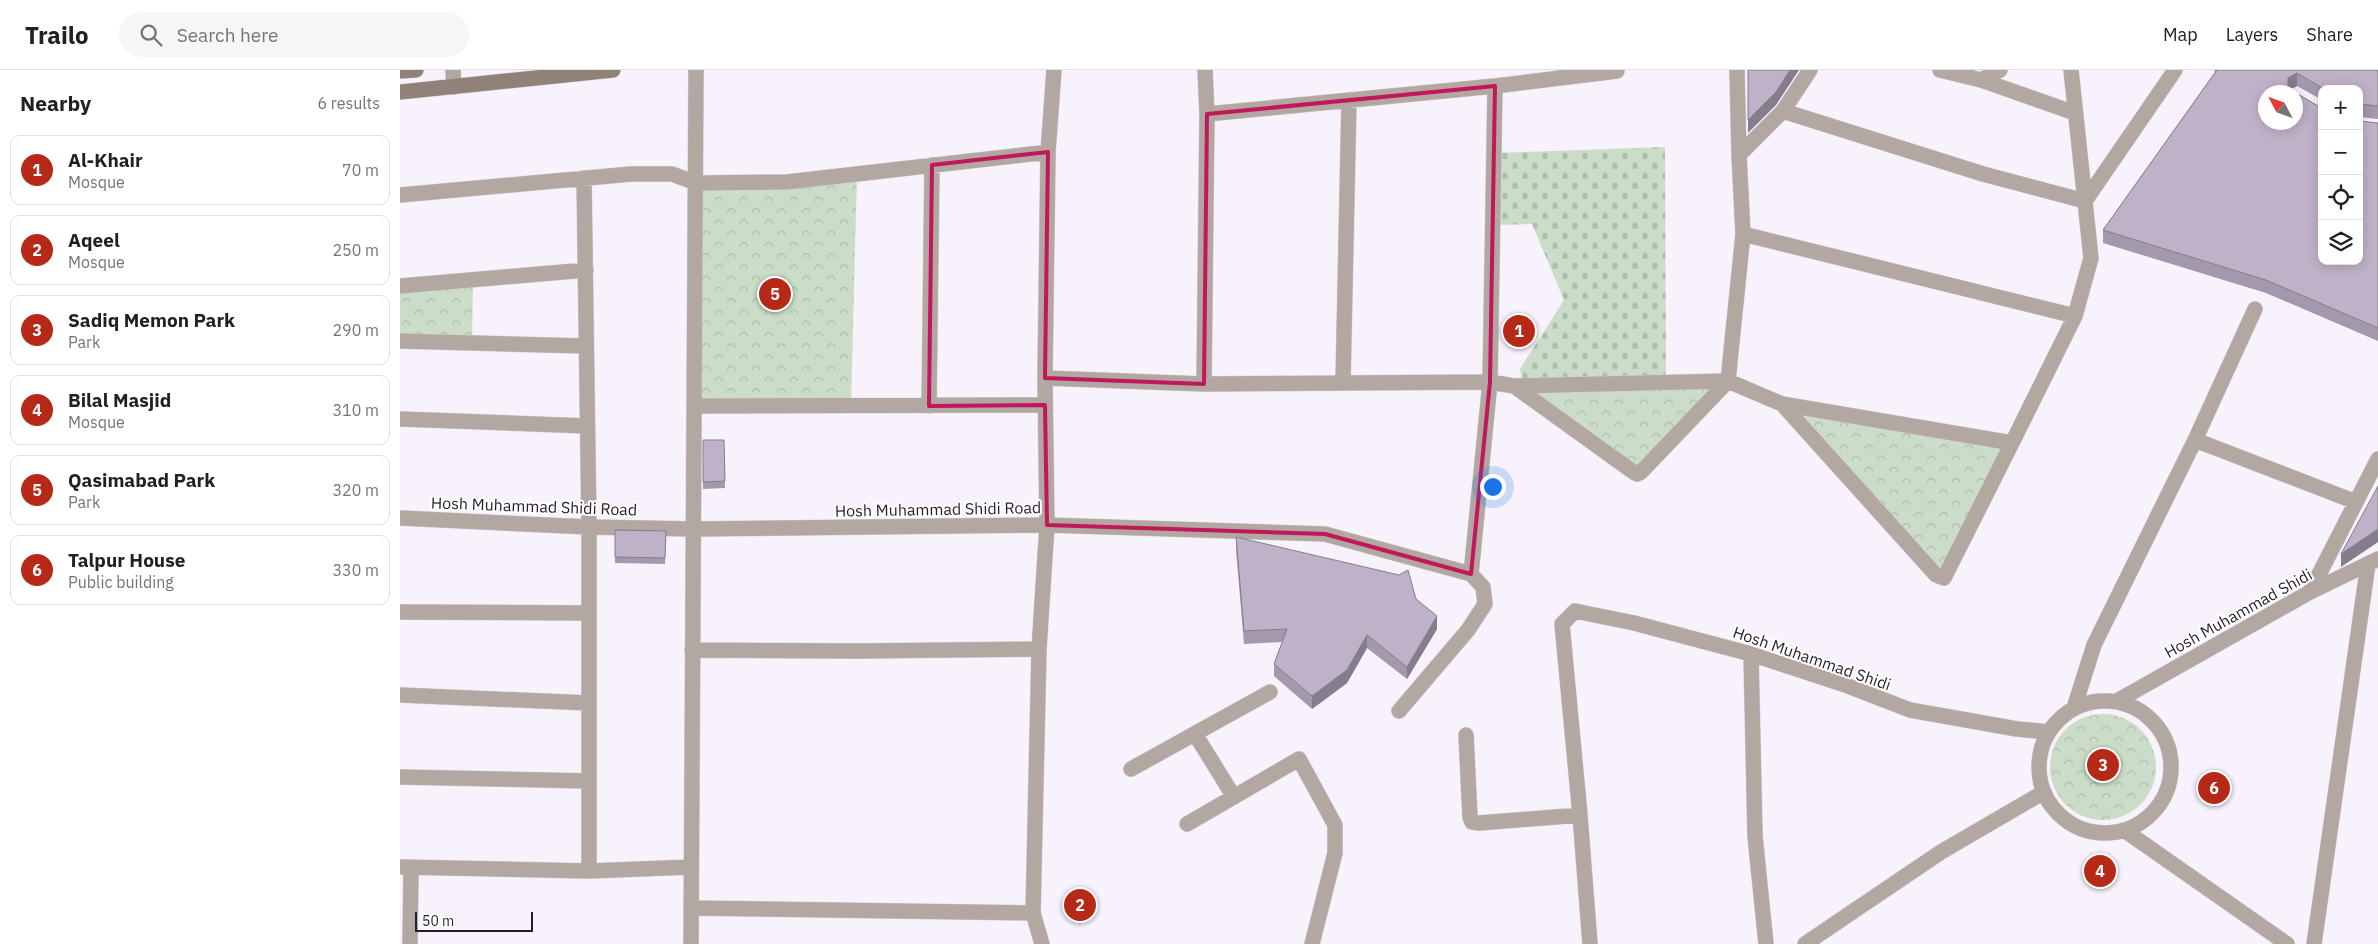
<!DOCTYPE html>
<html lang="en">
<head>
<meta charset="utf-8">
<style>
  :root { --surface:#fff; --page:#f6f6f6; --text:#202124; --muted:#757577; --line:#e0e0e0; --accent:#b62916 }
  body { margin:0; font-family:"IBM Plex Sans",sans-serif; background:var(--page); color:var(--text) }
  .controls { position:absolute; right:15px; top:15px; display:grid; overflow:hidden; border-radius:10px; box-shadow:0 2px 12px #0003 }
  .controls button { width:45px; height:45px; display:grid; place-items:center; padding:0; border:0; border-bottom:1px solid var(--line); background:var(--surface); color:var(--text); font:25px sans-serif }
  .compass { position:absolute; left:1858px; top:15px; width:45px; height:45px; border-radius:50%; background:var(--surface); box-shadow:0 2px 12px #0003; rotate:311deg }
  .scale { position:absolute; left:15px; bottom:12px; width:118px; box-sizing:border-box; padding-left:5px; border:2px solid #241f27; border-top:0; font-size:14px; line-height:18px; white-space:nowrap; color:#241f27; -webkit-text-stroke:4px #fff; paint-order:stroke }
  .you { position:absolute; left:1092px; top:416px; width:18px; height:18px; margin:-12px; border:4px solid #fff; border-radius:50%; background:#1a73e8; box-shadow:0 0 0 8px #1a73e833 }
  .badge { display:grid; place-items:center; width:32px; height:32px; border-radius:50%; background:var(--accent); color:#fff; font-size:16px; font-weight:700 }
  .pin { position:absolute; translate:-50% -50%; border:2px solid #fff; box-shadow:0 1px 5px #0006 }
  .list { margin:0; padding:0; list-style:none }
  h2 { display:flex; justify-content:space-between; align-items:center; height:65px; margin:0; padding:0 20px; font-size:21px }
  h2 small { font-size:16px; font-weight:400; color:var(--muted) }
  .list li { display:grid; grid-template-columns:32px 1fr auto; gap:15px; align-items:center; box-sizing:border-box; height:70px; margin:0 10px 10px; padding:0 10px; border:1px solid var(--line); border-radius:10px }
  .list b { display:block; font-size:19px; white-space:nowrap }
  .list p { margin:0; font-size:16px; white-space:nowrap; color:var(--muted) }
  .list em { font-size:16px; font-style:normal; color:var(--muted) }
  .icon { flex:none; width:28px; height:28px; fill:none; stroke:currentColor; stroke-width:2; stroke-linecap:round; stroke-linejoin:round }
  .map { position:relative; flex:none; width:1978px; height:874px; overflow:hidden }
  header { display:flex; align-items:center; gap:30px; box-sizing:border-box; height:70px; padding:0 25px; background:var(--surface); border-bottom:1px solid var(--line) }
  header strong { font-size:24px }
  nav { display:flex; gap:28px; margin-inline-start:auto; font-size:18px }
  .search { width:350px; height:45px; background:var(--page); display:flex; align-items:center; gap:12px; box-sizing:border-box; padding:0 18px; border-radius:28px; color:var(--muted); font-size:19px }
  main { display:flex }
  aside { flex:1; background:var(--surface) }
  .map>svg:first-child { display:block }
  .cemetery { fill:url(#cemetery-stones) }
  .park { fill:url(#park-crowns) }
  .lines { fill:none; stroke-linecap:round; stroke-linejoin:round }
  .minor-casing { stroke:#d1ccd6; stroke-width:16 }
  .secondary-casing { stroke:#d1ccd6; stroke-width:16 }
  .minor { stroke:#b2a7a1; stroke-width:15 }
  .secondary { stroke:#918279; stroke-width:15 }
  .wall { fill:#a499ac }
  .shaded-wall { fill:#867d8c }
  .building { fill:#bfb2c8; stroke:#867d8c }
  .marked { fill:none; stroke:#c2185b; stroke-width:4; stroke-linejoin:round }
  .labels { text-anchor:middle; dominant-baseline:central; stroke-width:4; stroke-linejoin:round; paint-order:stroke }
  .street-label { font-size:16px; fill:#241f27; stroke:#fff }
</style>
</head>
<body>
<header>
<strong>Trailo</strong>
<div class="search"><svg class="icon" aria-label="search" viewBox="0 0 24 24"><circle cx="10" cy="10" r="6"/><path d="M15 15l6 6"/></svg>Search here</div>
<nav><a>Map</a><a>Layers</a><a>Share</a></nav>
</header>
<main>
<aside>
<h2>Nearby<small>6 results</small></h2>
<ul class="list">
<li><span class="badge">1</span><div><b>Al-Khair</b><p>Mosque</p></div><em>70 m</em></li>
<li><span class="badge">2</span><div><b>Aqeel</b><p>Mosque</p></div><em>250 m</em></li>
<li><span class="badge">3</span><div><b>Sadiq Memon Park</b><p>Park</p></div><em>290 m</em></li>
<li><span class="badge">4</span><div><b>Bilal Masjid</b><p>Mosque</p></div><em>310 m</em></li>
<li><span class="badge">5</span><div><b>Qasimabad Park</b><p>Park</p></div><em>320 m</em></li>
<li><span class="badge">6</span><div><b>Talpur House</b><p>Public building</p></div><em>330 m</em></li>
</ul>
</aside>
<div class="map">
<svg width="1978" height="874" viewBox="0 0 1978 874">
  <defs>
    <pattern id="cemetery-stones" width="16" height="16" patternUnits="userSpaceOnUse" patternTransform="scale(1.25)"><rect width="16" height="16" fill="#cbddc8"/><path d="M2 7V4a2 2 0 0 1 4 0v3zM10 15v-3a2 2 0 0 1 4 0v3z" fill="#aebdac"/></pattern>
    <pattern id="park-crowns" width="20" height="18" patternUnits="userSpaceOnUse" patternTransform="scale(1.25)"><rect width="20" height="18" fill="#cbddc8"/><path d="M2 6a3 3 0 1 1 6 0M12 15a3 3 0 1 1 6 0" fill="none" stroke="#aebdac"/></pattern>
  </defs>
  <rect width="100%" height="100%" fill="#f7f2fc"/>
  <path class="cemetery" d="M1265,77L1266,313L1123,316L1120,299L1164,230L1132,154L1093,155L1094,83Z"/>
  <path class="park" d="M457,104L451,336H294L296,113Z
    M73,209L72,273L0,271V216Z
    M1328,311L1241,402L1114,316Z
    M1382,334L1612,373L1544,508Z
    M1650 697a53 53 0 1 1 106 0a53 53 0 1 1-106 0Z"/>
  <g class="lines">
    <g class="minor-casing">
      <path id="minor" d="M53,0L54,17
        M805,0L807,44
        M1337,0L1339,85
        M1410,0L1383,41L1583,104L1685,131L1775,0
        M1540,0L1581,10L1600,0
        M1581,10L1675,43
        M1095,16L1217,1
        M1383,41L1339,85L1343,164L1675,246
        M184,108L189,457V801
        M0,125L231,104H272L296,113L387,112L648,82L654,0
        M0,216L186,200
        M0,271L186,276
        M645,308L804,314L807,44L1095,16L1090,312L1071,504L1083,517L1085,534L1068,560L999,641
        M943,312L949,30
        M804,314L1090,312L1114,316L1328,311L1382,334L1612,373L1675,246L1691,188L1671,0
        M1114,316L1232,401L1237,404L1241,402L1328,311L1343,164
        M1382,334L1536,505L1544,508L1612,373
        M294,336L645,335
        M529,336L532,95
        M0,349L188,356
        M1795,370L1956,432
        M0,448L189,457L293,459L647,455L925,464L1071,504
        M1910,522L1978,389
        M0,542L189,543
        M292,580L458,581L639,579L647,455L645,308L648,82
        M1351,584L1355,766L1366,874
        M0,625L189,633
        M1639 697a66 66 0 1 1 132 0a66 66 0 1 1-132 0Z
        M1717,631L1910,522L1978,489
        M1674,638L1694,575L1795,370L1855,239
        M795,664L834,727
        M1066,665L1070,747L1072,752L1079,753L1180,745
        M731,699L870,622
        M0,707L189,711
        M787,754L899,689L935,755V783L912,874
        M1724,760L1887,874
        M0,797L189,801L291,797
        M291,838L633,843L642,874
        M633,843L639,579
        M10,874L11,798
        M291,874L296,0
        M1190,874L1180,745L1162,554L1175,541L1234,553L1351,584L1448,616L1510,640L1617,659L1649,662
        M1405,874L1541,782L1644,722
        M1914,874L1968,494"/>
    </g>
    <g class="secondary-casing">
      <path id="secondary" d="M0,1L16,0
        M0,22L213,0"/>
    </g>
    <use href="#minor" class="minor"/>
    <use href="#secondary" class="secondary"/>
  </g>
  <path class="wall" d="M1814,0H1978V49L1959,47V19H1922V30L1897,16L1890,19L1922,191L1977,53H1978V271L1866,223L1703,173V160L1815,2Z
    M303,370H324L325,418L303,419Z
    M215,460L266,461L265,494L215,493Z
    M836,467L1016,529L1037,559L1007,609L967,578L947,613L912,639L874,606V594L882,572L844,574L836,480Z"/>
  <path class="shaded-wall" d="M1390,0H1399L1376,35L1348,63V50Z
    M1897,3V16L1888,21V8Z
    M1978,459V472L1941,497V484Z
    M1037,546V559L1007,609V597Z
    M967,565V578L947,613L912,639V626Z"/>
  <path class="building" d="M1348,0H1390L1376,22L1348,50Z
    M1817,0H1978V36L1959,34V19H1924L1897,3L1888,8V16L1891,20L1895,22H1866V52H1896V23L1918,36H1922V191H1959V51L1978,53V258L1866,210L1703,160Z
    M303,370H324L325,411L303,412Z
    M1978,416V459L1941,484Z
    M215,460L266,461L265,488L215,487Z
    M836,467L999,505L1008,500L1016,529L1037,546L1007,597L967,565L947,600L912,626L874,594L887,559L844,561Z"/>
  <path class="marked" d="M1095,16L1090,312L1071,504L925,464L647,455L645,335L529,336L532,95L648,82L645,308L804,314L807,44Z"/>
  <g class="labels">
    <g class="street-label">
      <text transform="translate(134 436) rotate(2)">Hosh Muhammad Shidi Road</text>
      <text transform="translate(538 439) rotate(-1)">Hosh Muhammad Shidi Road</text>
      <text transform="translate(1838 543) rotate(-29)">Hosh Muhammad Shidi</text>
      <text transform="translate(1412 588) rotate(19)">Hosh Muhammad Shidi</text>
    </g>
  </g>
</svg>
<div class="controls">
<button>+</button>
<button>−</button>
<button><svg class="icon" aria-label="locate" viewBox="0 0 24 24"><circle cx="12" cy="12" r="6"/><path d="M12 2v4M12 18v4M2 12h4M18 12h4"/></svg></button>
<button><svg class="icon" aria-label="layers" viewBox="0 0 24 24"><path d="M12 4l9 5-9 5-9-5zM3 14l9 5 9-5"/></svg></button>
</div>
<svg class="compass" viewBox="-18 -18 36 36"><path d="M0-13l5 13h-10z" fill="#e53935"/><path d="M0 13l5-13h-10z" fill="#757577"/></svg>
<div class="scale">50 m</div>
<div class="you"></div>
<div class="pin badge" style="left:1119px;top:261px">1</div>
<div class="pin badge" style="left:680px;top:835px">2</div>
<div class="pin badge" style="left:1703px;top:695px">3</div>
<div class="pin badge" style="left:1700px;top:801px">4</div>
<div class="pin badge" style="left:375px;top:224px">5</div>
<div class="pin badge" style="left:1814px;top:718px">6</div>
</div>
</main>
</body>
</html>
